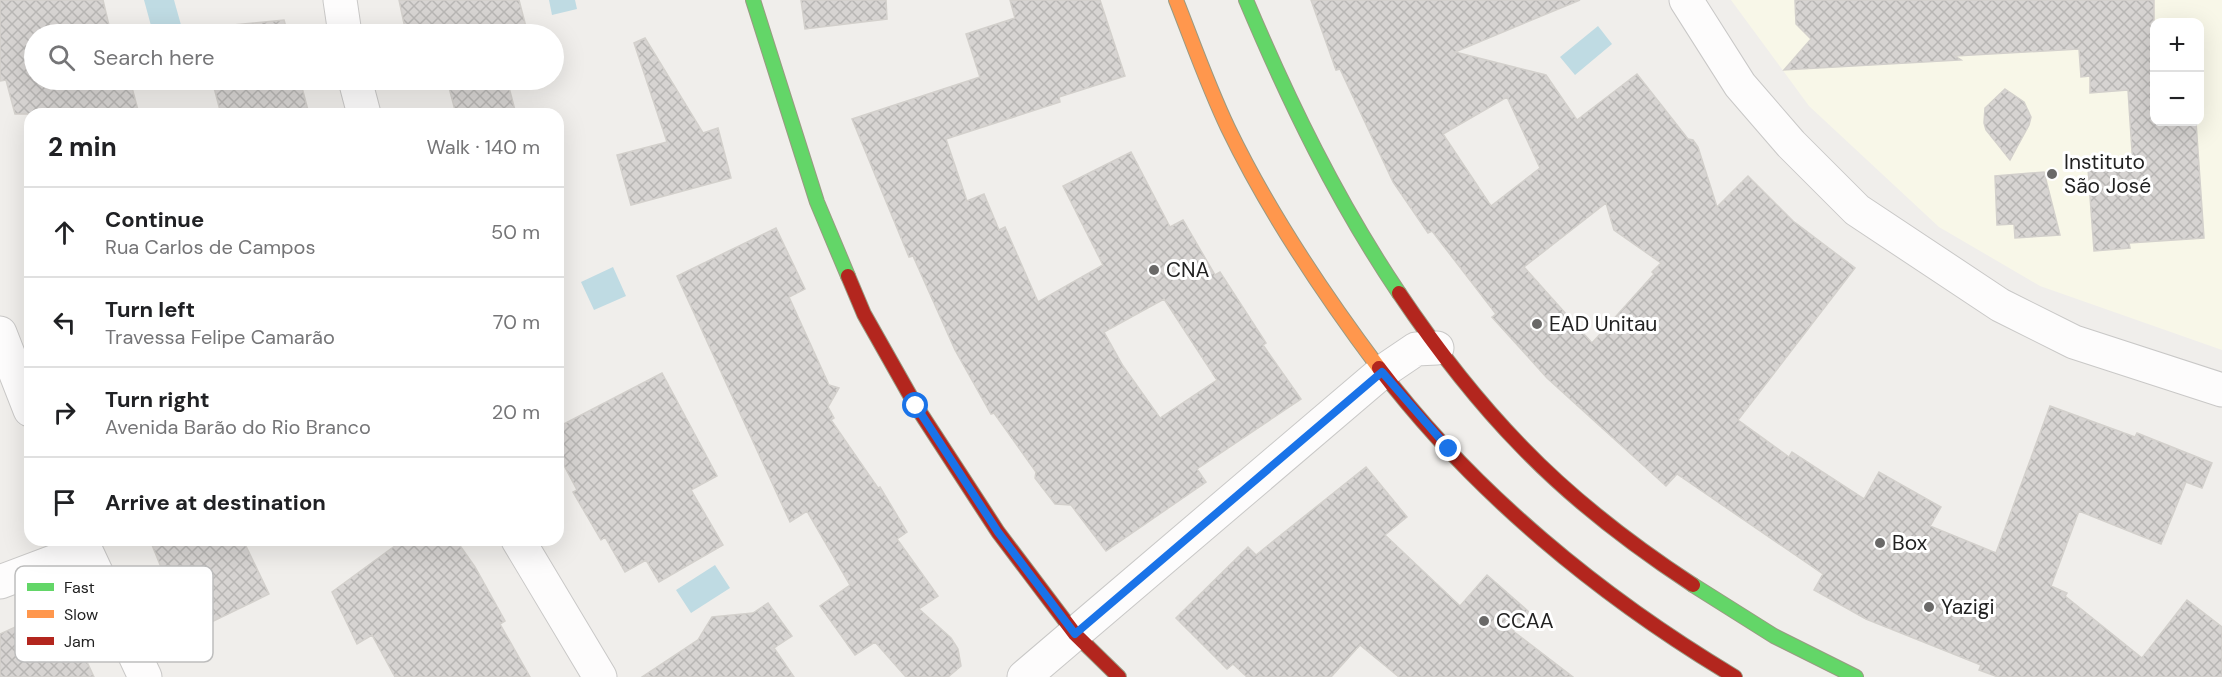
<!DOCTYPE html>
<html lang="en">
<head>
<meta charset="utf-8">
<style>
  :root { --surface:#fff; --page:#f2f2f2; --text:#202124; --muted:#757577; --line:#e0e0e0 }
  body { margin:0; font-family:"DM Sans",sans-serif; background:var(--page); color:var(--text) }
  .controls { position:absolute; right:18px; top:18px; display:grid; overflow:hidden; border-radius:12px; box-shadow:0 6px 24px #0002 }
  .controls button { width:54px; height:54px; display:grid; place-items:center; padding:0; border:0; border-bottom:2px solid var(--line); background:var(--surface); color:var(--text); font:30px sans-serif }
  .stop { position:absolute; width:18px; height:18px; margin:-14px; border:4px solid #1a73e8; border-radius:50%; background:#fff }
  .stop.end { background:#1a73e8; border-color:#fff; box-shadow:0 2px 6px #0008 }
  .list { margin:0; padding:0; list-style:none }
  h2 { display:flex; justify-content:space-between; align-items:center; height:78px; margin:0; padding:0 24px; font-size:26px }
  h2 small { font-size:20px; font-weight:400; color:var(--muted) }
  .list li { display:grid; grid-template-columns:39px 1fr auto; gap:18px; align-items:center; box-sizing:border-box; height:90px; padding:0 24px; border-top:2px solid var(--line) }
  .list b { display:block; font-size:22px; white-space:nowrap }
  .list p { margin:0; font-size:20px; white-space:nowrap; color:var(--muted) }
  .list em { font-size:20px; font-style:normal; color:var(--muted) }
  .icon { flex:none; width:33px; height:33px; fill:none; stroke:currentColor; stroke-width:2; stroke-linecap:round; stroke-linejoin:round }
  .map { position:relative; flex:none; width:2222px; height:677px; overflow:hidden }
  .search { position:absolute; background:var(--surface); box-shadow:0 6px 24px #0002; left:24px; top:24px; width:540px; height:66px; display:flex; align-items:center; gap:15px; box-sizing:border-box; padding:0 21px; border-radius:33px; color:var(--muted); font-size:22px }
  .panel { position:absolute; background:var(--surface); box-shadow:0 6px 24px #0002; left:24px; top:108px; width:540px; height:438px; border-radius:18px }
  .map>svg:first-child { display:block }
  .education { fill:#f8f7e8; fill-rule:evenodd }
  .water { fill:#bfdbe3 }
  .building { fill:url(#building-cross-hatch); stroke:#d3d0cc; stroke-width:1.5; fill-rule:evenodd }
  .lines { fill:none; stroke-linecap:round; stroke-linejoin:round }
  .street-casing { stroke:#c9c8c7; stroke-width:35 }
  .fast-casing { stroke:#999a82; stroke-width:16 }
  .slow-casing { stroke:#999a82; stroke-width:16 }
  .jam-casing { stroke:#999a82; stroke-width:16 }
  .street { stroke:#fdfcfc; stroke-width:33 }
  .fast { stroke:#63d668; stroke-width:14 }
  .slow { stroke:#ff974d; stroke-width:14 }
  .jam { stroke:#b3261e; stroke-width:14 }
  .route { stroke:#1a73e8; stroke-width:8 }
  .poi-dot { fill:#6a6968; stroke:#fff; stroke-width:2 }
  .labels { text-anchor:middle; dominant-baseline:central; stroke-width:6; stroke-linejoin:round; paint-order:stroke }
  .poi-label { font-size:21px; fill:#222; stroke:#fff; text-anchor:start }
  .key { fill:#fff; stroke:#bdbdbd; stroke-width:1.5 }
  .key-label { font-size:16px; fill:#222 }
</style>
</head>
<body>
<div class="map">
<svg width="2222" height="677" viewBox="0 0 2222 677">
  <defs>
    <pattern id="building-cross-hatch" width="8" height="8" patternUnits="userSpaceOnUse" patternTransform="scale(1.5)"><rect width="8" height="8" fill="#d7d4d2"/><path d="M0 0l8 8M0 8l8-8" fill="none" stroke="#b8b6b4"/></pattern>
  </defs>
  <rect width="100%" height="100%" fill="#f0eeeb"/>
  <path class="education" d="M1731,0H2222V350L2040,286L1939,227L1809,106ZM2154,22H2200V122H2154Z"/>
  <path class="water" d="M144,0H174L181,25L153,33Z
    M549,0H575L577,9L552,15Z
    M1598,26L1612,44L1575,75L1560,57Z
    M613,267L626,296L594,310L581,282Z
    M715,565L730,588L691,613L676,590Z"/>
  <path class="building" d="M0,0H103L111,34H34V80H130L139,114H15L6,80L0,81Z
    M399,0H519L526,27L496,34H435L433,27L406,33Z
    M801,0H886L887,19L805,29Z
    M1010,0H1100L1125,76L1059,97L1060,102L946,139L967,201L984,194L999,230L1005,227L1038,302L1103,265L1063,186L1131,152L1170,227L1183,220L1215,275L1220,272L1266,343L1263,345L1301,399L1197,469L1206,482L1106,551L1071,505L1055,504L1035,478L1036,472L994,413L991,414L955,350L913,256L909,257L852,119L980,77L966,34L1015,18ZM1164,299L1217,380L1160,418L1123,366L1104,332Z
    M1311,0H1580L1455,52L1546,75L1577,120L1637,74L1688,139L1693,140L1698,147L1717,207L1748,176L1793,221L1855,268L1738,420L1789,457L1792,452L1864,499L1879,472L1941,507L1930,526L1996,553L2050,406L2135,437L2137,433L2212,463L2202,488L2186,482L2161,544L2079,511L2051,586L2067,593L2065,596L2142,658L2187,600L2222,627V677H1998L1979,670L1981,665L1866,619L1814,590L1823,574L1677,474L1666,486L1547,378L1492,317L1496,314L1432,231L1428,233L1393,182L1340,69L1336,70ZM1507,97L1540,168L1491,206L1443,134ZM1606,203L1614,230L1661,263L1652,272L1654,274L1592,343L1524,267Z
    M1795,0H2154V122H2196L2204,238L2129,243L2130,248L2094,251L2088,169L2133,167L2128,90L2090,93V76L2081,77L2079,49L1955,56L1961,60L1784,70L1811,39L1796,24Z
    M284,20L288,34H221L233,25Z
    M645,38L703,133L718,128L731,178L631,205L617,155L667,142L634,43Z
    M212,80H300L309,114H221Z
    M447,80H507L516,114H456Z
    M2005,89L2024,102L2031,117L2029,125L2010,160L1986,130L1984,123L1985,108Z
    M2044,172L2060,235L2015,238L2014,224L1997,225L1995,176Z
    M776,228L805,289L789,297L829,385L839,388L828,407L834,418L831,420L878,488L880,487L907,532L897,539L938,596L919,609L951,638L958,649L961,666L948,677H906L875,642L855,655L820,606L850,585L807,511L790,522L677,276Z
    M662,373L717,476L691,490L723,545L659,582L646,560L625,572L605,537L601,540L573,492L577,490L558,454V427Z
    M1366,467L1407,517L1385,535L1460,606L1487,575L1529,612L1513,631L1573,677H1399L1360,645L1331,677H1247L1233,664L1227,669L1176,618L1248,547L1256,555Z
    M150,540H243L269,594L197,629L168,570L163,572Z
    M403,540H456L475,567L505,621L500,624L530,677H395L372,635L357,644L332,592Z
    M768,603L792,636L774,648L794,677H642L698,640L712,617L753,613Z
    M61,606L94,677H0V634Z"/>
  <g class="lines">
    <g class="street-casing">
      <path id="street" d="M340,0L345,34
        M1686,0L1740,85L1791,144L1857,210L2000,305L2074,342L2222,390
        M355,80L364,114
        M0,333L30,410
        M81,540L145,677
        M518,540L600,677
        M0,582L85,550
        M1024,677L1382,372L1416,349L1437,348"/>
    </g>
    <g class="fast-casing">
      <path id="fast" d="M753,0L817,202L848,276
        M1246,0C1289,102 1337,201 1399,293
        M1693,585L1774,636L1856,677"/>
    </g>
    <g class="slow-casing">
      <path id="slow" d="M1176,0C1193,43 1208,86 1228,128C1269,213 1322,292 1379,368"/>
    </g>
    <g class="jam-casing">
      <path id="jam" d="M848,276L864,314L916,406L998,532L1075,634L1119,677
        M1399,293C1436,348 1476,400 1522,447C1573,500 1632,545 1693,585
        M1379,368C1474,493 1601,597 1735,677"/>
    </g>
    <use href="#street" class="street"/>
    <use href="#fast" class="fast"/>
    <use href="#slow" class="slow"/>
    <use href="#jam" class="jam"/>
  </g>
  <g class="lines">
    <path class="route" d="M916,406L998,532L1075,634L1382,372L1449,449"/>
  </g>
  <g class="poi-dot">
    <circle cx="2052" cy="174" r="6"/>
    <circle cx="1154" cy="270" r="6"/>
    <circle cx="1537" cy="324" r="6"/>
    <circle cx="1880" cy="543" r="6"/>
    <circle cx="1929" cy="607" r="6"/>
    <circle cx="1484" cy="621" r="6"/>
  </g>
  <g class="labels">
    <g class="poi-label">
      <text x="2064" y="162">Instituto<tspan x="2064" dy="24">São José</tspan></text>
      <text x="1166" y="270">CNA</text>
      <text x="1549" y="324">EAD Unitau</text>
      <text x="1892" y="543">Box</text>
      <text x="1941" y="607">Yazigi</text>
      <text x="1496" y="621">CCAA</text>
    </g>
  </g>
  <rect x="15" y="566" width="198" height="96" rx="9" class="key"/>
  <rect x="27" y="583" width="27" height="8" fill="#63d668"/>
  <rect x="27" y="610" width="27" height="8" fill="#ff974d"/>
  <rect x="27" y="637" width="27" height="8" fill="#b3261e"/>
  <g class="key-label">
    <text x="64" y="593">Fast</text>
    <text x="64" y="620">Slow</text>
    <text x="64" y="647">Jam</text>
  </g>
</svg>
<div class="controls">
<button>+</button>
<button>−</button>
</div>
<div class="stop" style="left:916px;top:406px"></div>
<div class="stop end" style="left:1449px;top:449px"></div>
<div class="search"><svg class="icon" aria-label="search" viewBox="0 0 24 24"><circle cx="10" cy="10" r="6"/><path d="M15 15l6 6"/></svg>Search here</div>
<section class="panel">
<h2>2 min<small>Walk · 140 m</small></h2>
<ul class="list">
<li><svg class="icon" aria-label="ahead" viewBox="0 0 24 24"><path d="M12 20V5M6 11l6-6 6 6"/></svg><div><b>Continue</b><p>Rua Carlos de Campos</p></div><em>50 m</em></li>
<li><svg class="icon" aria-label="left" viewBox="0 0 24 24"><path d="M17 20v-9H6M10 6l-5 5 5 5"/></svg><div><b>Turn left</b><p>Travessa Felipe Camarão</p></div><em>70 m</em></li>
<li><svg class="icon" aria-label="right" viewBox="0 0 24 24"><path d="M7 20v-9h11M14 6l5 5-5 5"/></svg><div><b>Turn right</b><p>Avenida Barão do Rio Branco</p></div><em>20 m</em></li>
<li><svg class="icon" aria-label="arrive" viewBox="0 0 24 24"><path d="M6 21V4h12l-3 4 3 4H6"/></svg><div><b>Arrive at destination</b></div></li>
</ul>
</section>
</div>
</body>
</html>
